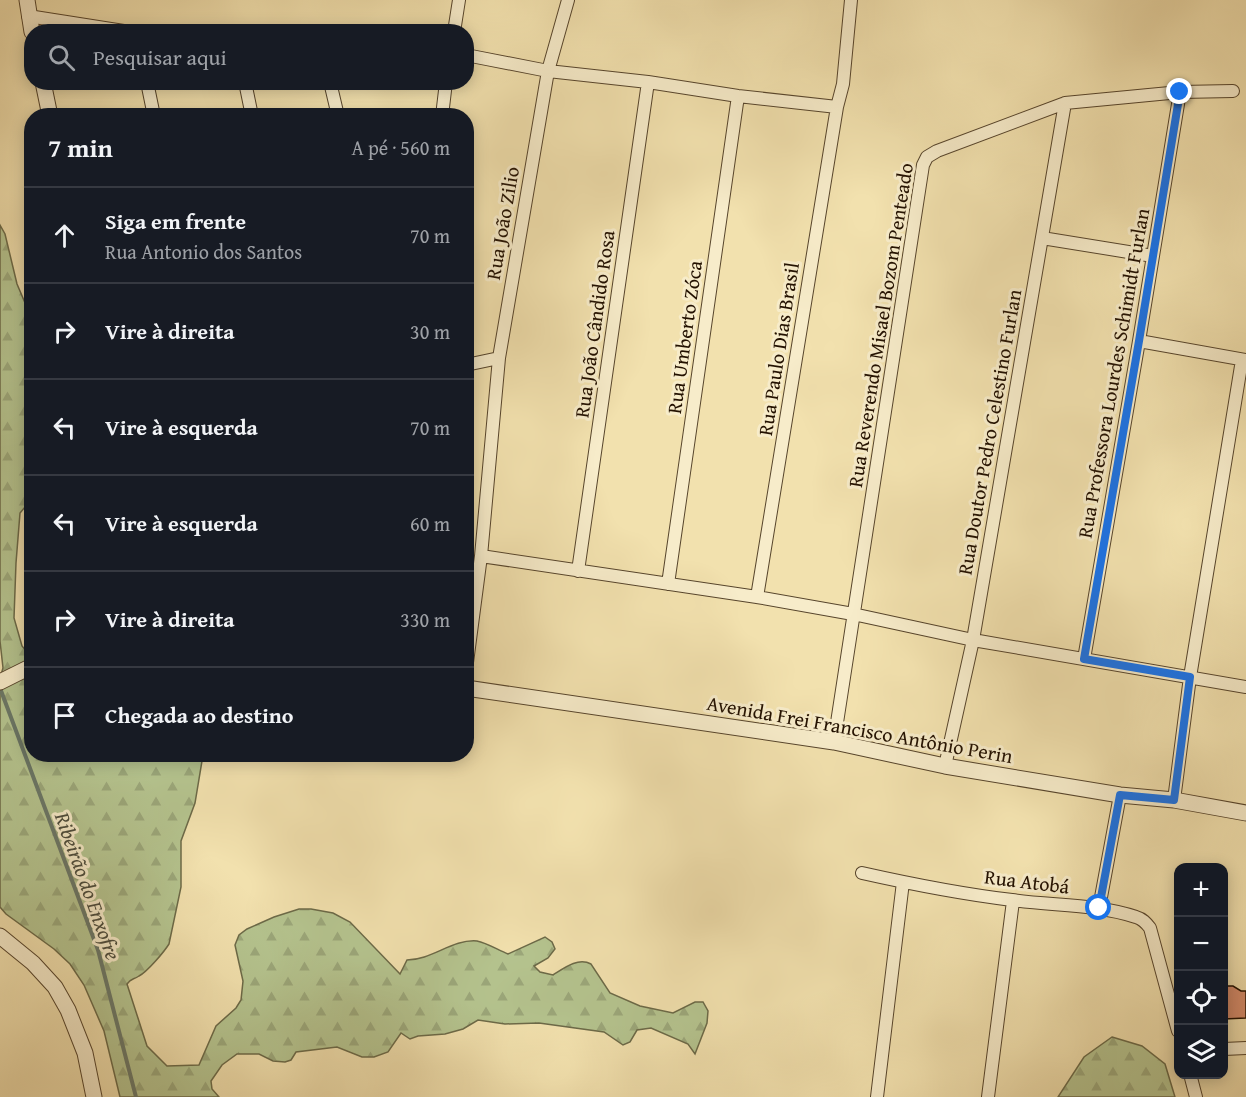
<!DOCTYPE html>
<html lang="pt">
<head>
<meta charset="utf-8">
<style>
  :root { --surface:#171b24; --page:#20242c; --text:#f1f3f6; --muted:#9ea1a6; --line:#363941 }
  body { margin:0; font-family:"Gentium Book Plus",serif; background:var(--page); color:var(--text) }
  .controls { position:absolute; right:18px; bottom:18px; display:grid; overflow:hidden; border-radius:12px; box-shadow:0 3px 15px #0003 }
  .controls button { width:54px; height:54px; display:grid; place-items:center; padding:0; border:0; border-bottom:2px solid var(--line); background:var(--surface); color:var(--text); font:30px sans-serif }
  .stop { position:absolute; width:18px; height:18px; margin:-14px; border:4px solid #1a73e8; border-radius:50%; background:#fff }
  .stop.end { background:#1a73e8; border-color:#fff; box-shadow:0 2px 6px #0008 }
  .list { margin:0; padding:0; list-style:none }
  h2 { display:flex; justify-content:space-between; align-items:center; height:78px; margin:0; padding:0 24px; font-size:26px }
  h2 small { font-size:20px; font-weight:400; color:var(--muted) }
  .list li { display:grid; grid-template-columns:39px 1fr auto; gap:18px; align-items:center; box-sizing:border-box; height:96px; padding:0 24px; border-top:2px solid var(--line) }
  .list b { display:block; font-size:22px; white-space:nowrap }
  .list p { margin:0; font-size:20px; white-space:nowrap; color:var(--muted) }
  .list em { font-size:20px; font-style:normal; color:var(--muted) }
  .icon { flex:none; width:33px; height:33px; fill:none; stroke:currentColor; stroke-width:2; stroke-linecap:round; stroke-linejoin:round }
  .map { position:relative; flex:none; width:1246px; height:1097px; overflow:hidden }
  .search { position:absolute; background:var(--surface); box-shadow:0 3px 15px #0003; left:24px; top:24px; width:450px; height:66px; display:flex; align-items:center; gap:15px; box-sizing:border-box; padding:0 21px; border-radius:24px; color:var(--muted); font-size:22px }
  .panel { position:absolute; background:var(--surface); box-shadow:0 3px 15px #0003; left:24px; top:108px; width:450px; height:654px; border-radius:24px }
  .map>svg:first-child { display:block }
  .forest { fill:url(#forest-firs); stroke:#6c6a48; stroke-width:1.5 }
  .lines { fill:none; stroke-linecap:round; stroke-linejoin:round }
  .stream { stroke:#6b7868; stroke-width:4 }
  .building { fill:#d78e6e; stroke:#231100; stroke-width:1.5 }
  .minor-casing { stroke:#57452c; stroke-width:14 }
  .tertiary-casing { stroke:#57452c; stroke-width:17 }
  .minor { stroke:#f7ecca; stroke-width:12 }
  .tertiary { stroke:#f7ecca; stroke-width:15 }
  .route { stroke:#1a73e8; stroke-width:8 }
  .labels { text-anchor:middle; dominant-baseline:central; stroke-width:6; stroke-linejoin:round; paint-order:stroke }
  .street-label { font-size:20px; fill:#231100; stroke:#f7ecca }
  .water-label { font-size:21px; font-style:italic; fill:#4d4d3d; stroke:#f7ecca }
</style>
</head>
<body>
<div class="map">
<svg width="1246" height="1097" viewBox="0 0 1246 1097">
  <defs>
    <pattern id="forest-firs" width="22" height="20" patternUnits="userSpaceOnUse" patternTransform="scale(1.5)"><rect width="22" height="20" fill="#b5c48f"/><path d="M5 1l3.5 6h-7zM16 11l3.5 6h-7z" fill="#9ba77a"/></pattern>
  </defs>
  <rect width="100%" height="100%" fill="#f2e1ae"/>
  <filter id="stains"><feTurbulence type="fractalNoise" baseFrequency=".00333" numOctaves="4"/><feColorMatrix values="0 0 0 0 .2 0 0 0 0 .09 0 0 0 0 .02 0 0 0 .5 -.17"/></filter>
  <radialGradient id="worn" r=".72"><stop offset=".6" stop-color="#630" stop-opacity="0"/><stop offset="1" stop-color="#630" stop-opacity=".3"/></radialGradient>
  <path class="forest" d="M0,225L5,234L17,284L31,317V500L20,513L16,563L14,618L22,646L31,657L32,754L203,755L195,803L181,841V887L169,944C164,952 147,972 139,976C133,980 131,978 127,984L147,1046L167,1066L199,1065L216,1026L236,1008L241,1000L243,981L235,945L239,935L247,929L274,917L299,909H311L333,913L350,922L400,974L407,960C432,960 452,939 477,941C487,943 498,950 508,954L545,937L552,942L555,949L548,958L534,966L540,972L553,975C564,968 578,957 591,964L610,993L640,1006L673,1013L695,1002H703L708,1011L707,1023L695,1054L688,1044L651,1028L637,1030L630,1042L623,1045L604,1032L539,1023L505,1024L478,1020L463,1029L445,1034L418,1036L410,1039L401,1033L388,1052L374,1057H362L337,1047L296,1052L291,1060L285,1062L273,1061L259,1054H237L222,1065L211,1081L212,1089L219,1097H120L104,1031L84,985L70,964L54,949L6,914L0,907V678L3,668L0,641Z
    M1112,1037L1142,1046L1165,1064L1175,1097H1058L1084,1057Z"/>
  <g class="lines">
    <path class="stream" d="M0,688L98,950L136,1097"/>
  </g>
  <path class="building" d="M1224,986H1233L1241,991H1246V1018L1224,1019Z"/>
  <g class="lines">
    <g class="minor-casing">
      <path id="minor" d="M28,16L130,32
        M454,32L459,0
        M466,55L548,71L648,82L738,96L837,107
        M147,82L154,116
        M245,82L252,116
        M330,82L338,116
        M442,116L446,82
        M1042,238L1153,256
        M1139,341L1246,360
        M466,365L499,358
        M481,556L757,597L853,614L973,640L1246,687
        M578,571L648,82
        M668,584L738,96
        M757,597L837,107L843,84L851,0
        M1084,659L1139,341L1180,92
        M466,670L481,556L499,358L548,71L568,0
        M834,742L923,165L927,157L937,151L1065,103L1180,92L1233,91
        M945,766L973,640L1065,103
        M1174,800L1190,677L1242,360
        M862,873C911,884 962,894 1012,900C1054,906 1097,904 1136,917C1143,919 1146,923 1150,928L1178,1031
        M1099,908L1120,795
        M1224,1049L1246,1048
        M1190,1074L1196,1097
        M877,1097L903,882
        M988,1097L1013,901"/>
    </g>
    <g class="tertiary-casing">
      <path id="tertiary" d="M27,0L32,32
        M43,82L50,116
        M0,682L32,666
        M466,688L834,742L945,766L1120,795L1174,800L1246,813
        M0,936L33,963L55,987L68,1010L85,1053L94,1097"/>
    </g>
    <use href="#minor" class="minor"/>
    <use href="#tertiary" class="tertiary"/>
  </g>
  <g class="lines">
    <path class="route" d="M1099,908L1120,795L1174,800L1190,677L1084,659L1139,341L1180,92"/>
  </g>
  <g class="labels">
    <g class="street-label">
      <text transform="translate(502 223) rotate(-80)">Rua João Zilio</text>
      <text transform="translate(594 324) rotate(-82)">Rua João Cândido Rosa</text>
      <text transform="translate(880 325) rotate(-81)">Rua Reverendo Misael Bozom Penteado</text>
      <text transform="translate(684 337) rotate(-82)">Rua Umberto Zóca</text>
      <text transform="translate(778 349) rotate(-81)">Rua Paulo Dias Brasil</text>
      <text transform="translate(1113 373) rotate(-80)">Rua Professora Lourdes Schimidt Furlan</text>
      <text transform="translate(989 432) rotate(-80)">Rua Doutor Pedro Celestino Furlan</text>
      <text transform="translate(860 729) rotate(10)">Avenida Frei Francisco Antônio Perin</text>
      <text transform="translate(1027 881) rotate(7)">Rua Atobá</text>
    </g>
    <g class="water-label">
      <text transform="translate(88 886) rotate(70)">Ribeirão do Enxofre</text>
    </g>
  </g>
  <rect width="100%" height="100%" filter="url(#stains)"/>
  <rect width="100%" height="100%" fill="url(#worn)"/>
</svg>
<div class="controls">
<button>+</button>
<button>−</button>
<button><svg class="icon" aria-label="locate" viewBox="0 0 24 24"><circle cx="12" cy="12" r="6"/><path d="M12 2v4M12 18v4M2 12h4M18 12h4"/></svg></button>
<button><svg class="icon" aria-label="layers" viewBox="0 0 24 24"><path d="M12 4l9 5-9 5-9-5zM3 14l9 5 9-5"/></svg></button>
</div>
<div class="stop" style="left:1099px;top:908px"></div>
<div class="stop end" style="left:1180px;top:92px"></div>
<div class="search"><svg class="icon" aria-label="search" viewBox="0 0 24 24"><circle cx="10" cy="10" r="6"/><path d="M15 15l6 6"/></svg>Pesquisar aqui</div>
<section class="panel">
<h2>7 min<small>A pé · 560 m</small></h2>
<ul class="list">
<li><svg class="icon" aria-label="ahead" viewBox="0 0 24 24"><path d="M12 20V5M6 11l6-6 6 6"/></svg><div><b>Siga em frente</b><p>Rua Antonio dos Santos</p></div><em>70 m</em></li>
<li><svg class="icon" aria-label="right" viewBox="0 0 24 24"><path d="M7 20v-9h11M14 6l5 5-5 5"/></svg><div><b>Vire à direita</b></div><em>30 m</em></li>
<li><svg class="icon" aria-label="left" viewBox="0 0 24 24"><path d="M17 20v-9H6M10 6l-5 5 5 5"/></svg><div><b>Vire à esquerda</b></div><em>70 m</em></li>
<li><svg class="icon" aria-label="left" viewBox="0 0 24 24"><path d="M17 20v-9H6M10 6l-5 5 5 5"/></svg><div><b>Vire à esquerda</b></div><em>60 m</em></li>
<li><svg class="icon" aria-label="right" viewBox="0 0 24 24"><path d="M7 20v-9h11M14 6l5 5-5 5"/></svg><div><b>Vire à direita</b></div><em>330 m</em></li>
<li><svg class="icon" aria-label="arrive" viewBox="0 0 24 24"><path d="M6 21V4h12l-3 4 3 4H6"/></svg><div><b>Chegada ao destino</b></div></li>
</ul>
</section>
</div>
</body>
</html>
